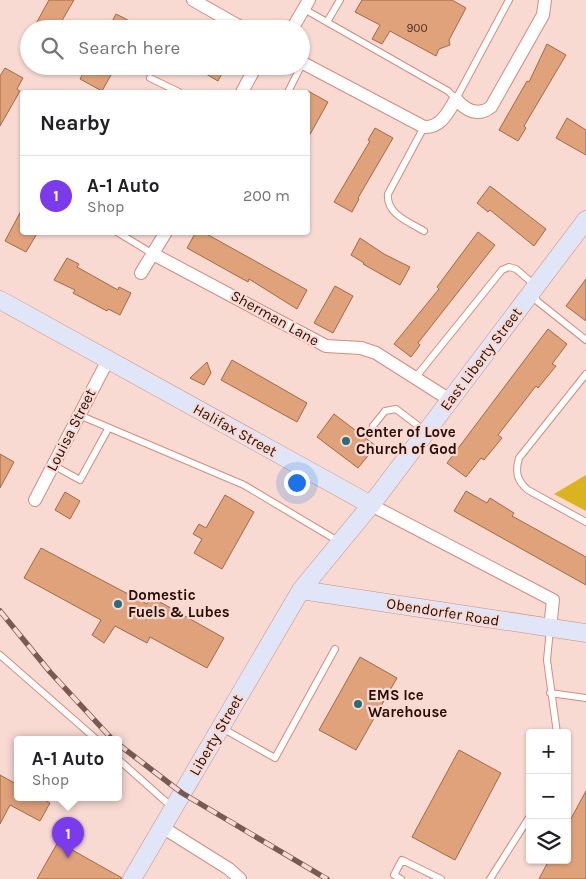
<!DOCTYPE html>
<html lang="en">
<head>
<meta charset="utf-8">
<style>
  :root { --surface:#fff; --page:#f2f2f2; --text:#202124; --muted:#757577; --line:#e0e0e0; --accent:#7c3aed }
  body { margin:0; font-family:Karla,sans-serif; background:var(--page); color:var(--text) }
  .controls { position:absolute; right:15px; bottom:15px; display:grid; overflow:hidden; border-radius:5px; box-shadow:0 1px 4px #0004 }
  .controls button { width:45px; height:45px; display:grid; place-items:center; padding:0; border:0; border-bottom:1px solid var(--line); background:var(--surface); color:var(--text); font:25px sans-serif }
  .you { position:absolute; left:296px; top:482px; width:18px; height:18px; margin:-12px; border:4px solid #fff; border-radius:50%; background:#1a73e8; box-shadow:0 0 0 8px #1a73e833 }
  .badge { display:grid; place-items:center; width:32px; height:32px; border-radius:50%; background:var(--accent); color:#fff; font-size:16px; font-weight:700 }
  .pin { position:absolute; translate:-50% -41px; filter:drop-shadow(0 1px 2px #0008) }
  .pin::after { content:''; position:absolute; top:26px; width:18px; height:15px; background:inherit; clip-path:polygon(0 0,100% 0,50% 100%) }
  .popup { position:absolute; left:14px; top:736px; width:108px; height:65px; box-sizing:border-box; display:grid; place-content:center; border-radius:5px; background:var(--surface); filter:drop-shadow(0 1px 4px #0005); font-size:16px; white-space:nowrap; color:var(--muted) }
  .popup b { font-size:19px; color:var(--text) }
  .popup::after { content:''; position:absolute; left:50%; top:100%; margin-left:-10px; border:10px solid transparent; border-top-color:var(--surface) }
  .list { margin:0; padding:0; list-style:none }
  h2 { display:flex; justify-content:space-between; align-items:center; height:65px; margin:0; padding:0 20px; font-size:21px }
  h2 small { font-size:16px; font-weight:400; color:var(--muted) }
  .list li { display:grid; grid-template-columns:32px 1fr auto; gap:15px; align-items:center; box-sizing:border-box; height:80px; padding:0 20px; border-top:1px solid var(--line) }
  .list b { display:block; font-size:19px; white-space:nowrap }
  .list p { margin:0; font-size:16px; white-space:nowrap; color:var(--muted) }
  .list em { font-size:16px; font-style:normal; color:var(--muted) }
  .icon { flex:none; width:28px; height:28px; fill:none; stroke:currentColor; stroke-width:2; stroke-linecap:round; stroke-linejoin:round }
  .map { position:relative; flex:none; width:586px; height:879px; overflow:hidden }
  .search { position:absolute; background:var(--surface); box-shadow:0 1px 4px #0004; left:20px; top:20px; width:290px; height:55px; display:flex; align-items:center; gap:12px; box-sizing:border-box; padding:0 18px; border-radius:28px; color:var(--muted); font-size:19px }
  .panel { position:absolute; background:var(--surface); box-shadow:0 1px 4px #0004; left:20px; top:90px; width:290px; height:145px; border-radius:5px }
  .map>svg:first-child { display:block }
  .green { fill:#d9b420 }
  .building { fill:#dfa27b; stroke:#a26943 }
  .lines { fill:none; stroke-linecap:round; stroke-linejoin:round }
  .lane-casing { stroke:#d38c7c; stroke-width:8 }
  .street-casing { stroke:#d38c7c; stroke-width:14 }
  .secondary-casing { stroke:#d38c7c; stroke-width:19 }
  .lane { stroke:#fff; stroke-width:6 }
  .street { stroke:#fff; stroke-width:12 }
  .secondary { stroke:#e0e5f7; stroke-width:18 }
  .rail-casing { stroke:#765a54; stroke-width:5.5 }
  .rail { stroke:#f9dad3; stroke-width:4; stroke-dasharray:11; stroke-linecap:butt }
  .poi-dot { fill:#276d7b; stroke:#f9dad3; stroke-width:2 }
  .labels { text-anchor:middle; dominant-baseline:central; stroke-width:4.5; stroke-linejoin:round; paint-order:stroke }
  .number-label { font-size:12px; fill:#543224 }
  .street-label { font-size:15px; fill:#260c07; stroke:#f9dad3 }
  .poi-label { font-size:15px; font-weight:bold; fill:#260c07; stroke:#f9dad3; text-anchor:start }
</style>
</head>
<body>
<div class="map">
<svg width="586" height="879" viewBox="0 0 586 879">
  <rect width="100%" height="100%" fill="#f9dad3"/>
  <path class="green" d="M586,475V511L554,494Z"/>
  <path class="building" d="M49,0H74L57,29H33Z
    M362,0H452L466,8L449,40L450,45L439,49L436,56L390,31L382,44L372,39L380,25L355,12Z
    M116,14L124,18L143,29H108Z
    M547,44L566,55L524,126L526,128L518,141L499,130L527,81L529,82Z
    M87,66H116L102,91L80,79Z
    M210,66H226L218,81L206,74Z
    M5,68L23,78L17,89L20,91L0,126V76Z
    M308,91L328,102L308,138Z
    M567,118L586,130V155L556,138Z
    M375,128L393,138L358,198L359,199L352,212L334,202L370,141L368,140Z
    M490,186L546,229L534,246L490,210L488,212L477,203Z
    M22,209V232H38L26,252L5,241Z
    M196,232H203L307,290L297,309L249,279L248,282L187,248Z
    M478,232L495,245L418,343L420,345L411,357L394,344L439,289L437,287Z
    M360,238L384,254L410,267L400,285L363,264L364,263L351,255Z
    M67,258L79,264L77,267L118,290L119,287L131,293L120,315L108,309L107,311L73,293L75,290L54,280Z
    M586,279V321L566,306Z
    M335,286L353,296L333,333L314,323Z
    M548,329L567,344L552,364L556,366L538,388L536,386L498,435L502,438L484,460L481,458L466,477L447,463Z
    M232,360L307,403L297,422L221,380Z
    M207,362L211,373L204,385L190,378Z
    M334,414L376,446L358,468L317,437Z
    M0,454L14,462L0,488Z
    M466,491L487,503L490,498L514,513L512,516L586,557V585L454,511Z
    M65,492L80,501L70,519L55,510Z
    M225,495L254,512L222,569L194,553L202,539L193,534L199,524L206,528Z
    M41,548L147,604L151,597L224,638L207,668L150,637L147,643L115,626L104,643L92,635L101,620L24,578Z
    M360,657L397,678L356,750L319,730Z
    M459,750L501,773L455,860L412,837Z
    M0,775L18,785V797H39L50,803L40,821L10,805L0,824Z
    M586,791V879H539L549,860H567V826Z
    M58,842L122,878L121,879H37Z"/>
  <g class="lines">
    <g class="lane-casing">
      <path id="lane" d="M304,9L448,91L456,99L509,0
        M327,22L340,0
        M150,78L179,92
        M288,92L301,66
        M424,127L388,194C386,214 409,222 424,231
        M117,232L153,254
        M586,374L519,458C515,472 517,481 528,490L586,522
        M415,378L502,270L509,267L516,269L530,281L537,301L586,340
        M79,415L244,485L338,541
        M373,426L385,411L396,409L425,431
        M53,465L80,480L108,429
        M550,629L547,660L557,733
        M0,655L96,739
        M550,693L586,698
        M222,728L275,758L335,649
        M118,759L173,808
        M401,879L394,875L402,860L441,879
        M490,879L530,816"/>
    </g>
    <g class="street-casing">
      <path id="street" d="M193,0L244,29
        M292,29L309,0
        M301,62L424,127C441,128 448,112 456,99C466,111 478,117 491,107L543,15L545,0
        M242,92L256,66
        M153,254L326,346L361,348L376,353L450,400
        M141,273L166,232
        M35,500L108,360
        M371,505L553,600L550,628
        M162,827L229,869L240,879"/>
    </g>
    <g class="secondary-casing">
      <path id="secondary" d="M0,300L371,505
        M301,590L586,633
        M132,879L301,590L371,505L586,220"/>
    </g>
    <use href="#lane" class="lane"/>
    <use href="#street" class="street"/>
    <use href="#secondary" class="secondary"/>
    <g class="rail-casing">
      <path id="rail" d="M0,611L50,672L112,739
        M118,744L182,793L327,879"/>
    </g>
    <use href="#rail" class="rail"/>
  </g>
  <g class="poi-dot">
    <circle cx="346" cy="441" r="5"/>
    <circle cx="118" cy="604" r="5"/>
    <circle cx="358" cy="704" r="5"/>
  </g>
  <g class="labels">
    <g class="number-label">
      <text x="417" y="28">900</text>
    </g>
    <g class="street-label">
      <text transform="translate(275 318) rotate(29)">Sherman Lane</text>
      <text transform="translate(481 359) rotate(-53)">East Liberty Street</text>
      <text transform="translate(71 430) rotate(-63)">Louisa Street</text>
      <text transform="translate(235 430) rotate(29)">Halifax Street</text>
      <text transform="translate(443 612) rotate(9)">Obendorfer Road</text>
      <text transform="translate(216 735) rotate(-60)">Liberty Street</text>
    </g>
    <g class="poi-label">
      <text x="356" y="432">Center of Love<tspan x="356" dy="17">Church of God</tspan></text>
      <text x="128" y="595">Domestic<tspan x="128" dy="17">Fuels &amp; Lubes</tspan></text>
      <text x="368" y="695">EMS Ice<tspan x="368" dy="17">Warehouse</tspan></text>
    </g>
  </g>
</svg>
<div class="controls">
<button>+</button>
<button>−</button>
<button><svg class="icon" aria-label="layers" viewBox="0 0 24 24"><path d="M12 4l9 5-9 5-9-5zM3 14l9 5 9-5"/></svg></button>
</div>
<div class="you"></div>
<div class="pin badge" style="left:68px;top:858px">1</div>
<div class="popup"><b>A-1 Auto</b>Shop</div>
<div class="search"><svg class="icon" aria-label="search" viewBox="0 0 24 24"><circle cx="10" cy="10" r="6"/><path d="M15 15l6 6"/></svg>Search here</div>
<section class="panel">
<h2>Nearby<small></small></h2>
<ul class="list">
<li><span class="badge">1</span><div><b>A-1 Auto</b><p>Shop</p></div><em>200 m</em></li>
</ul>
</section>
</div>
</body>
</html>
